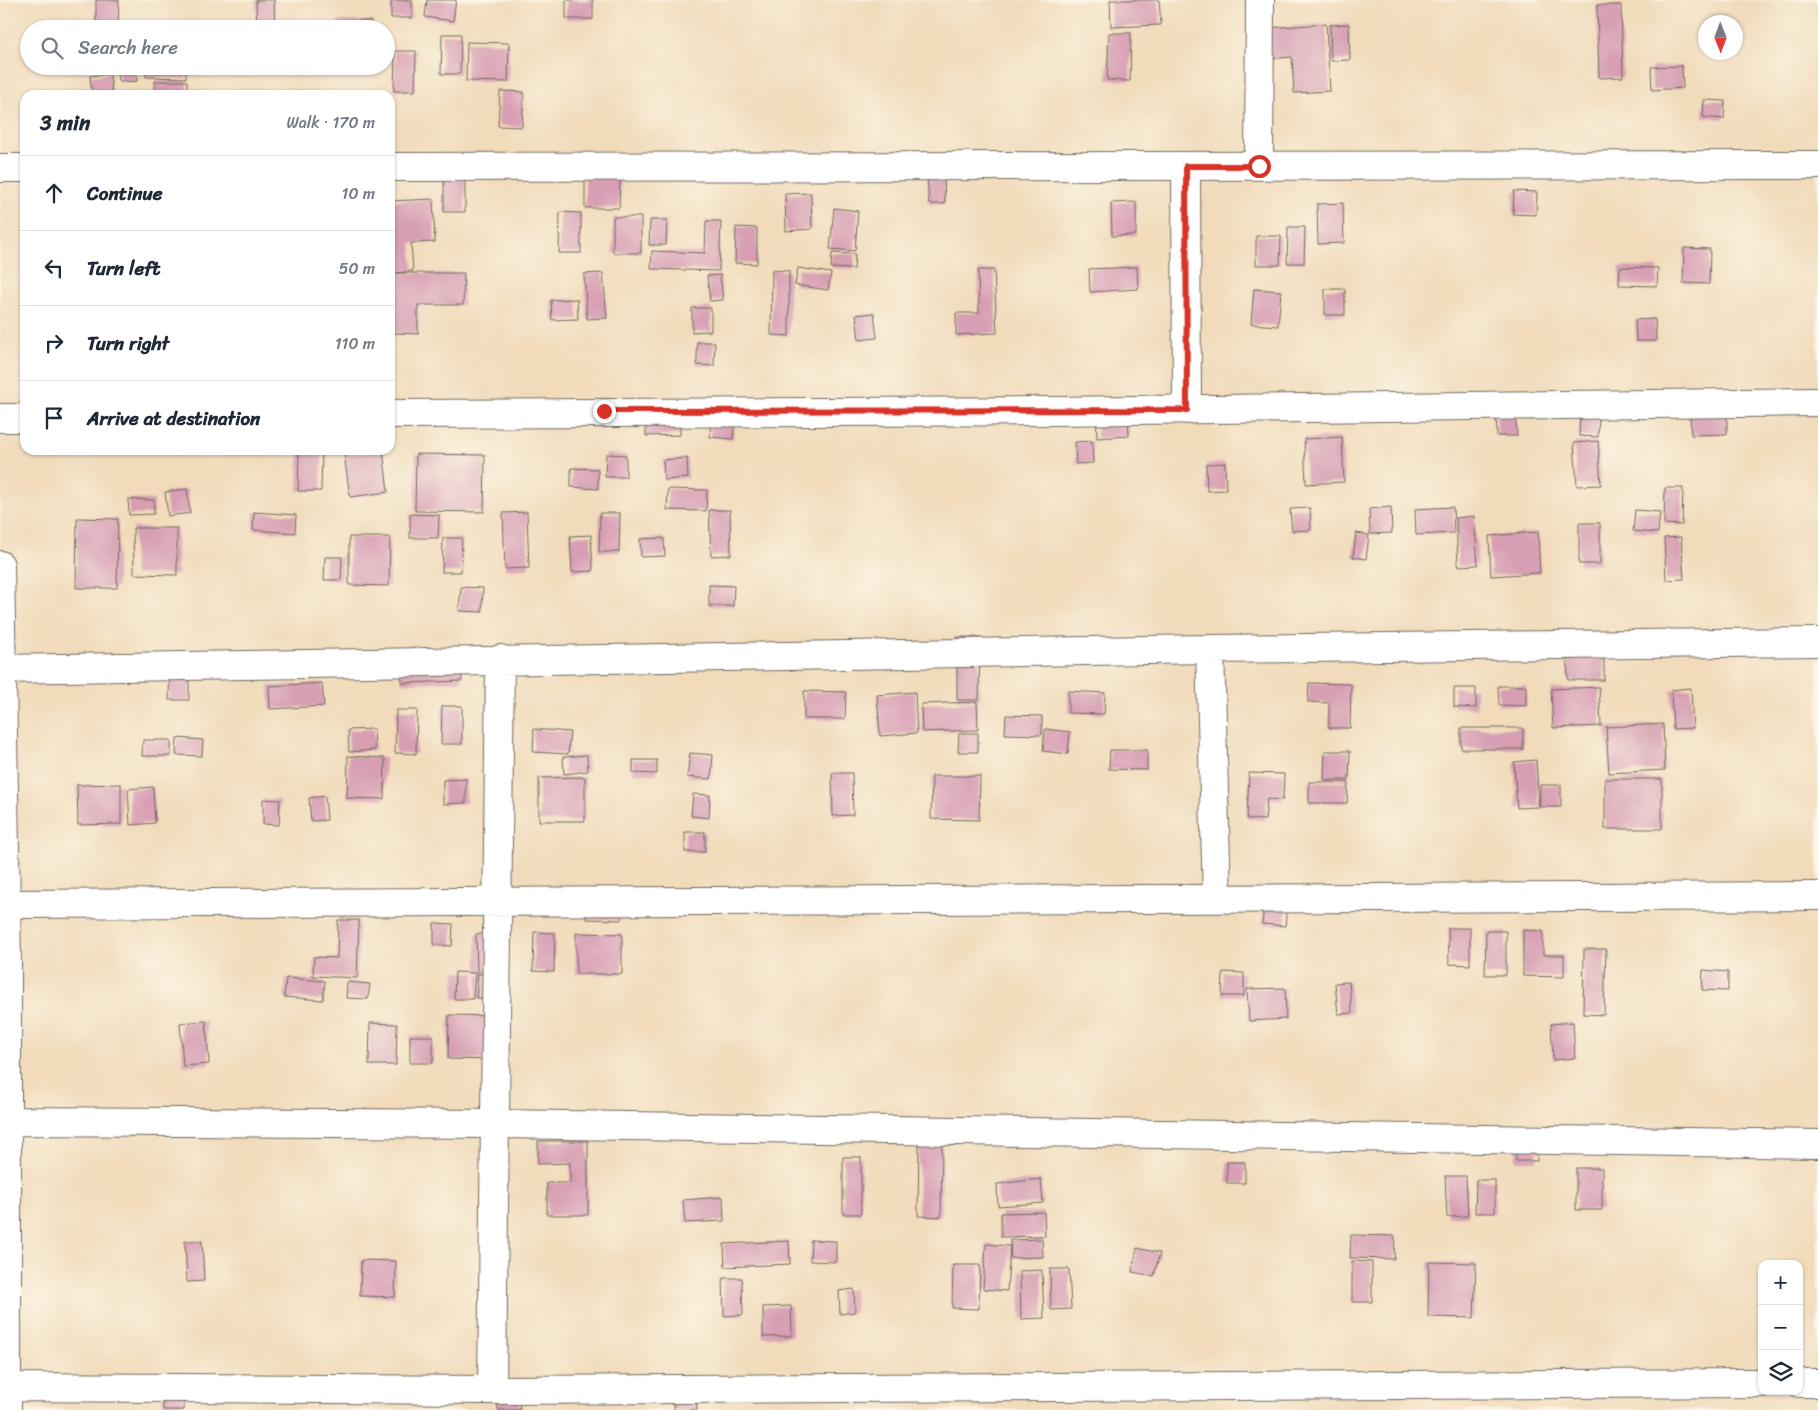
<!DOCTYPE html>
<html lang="en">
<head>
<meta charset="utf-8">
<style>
  :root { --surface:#fff; --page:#f6f6f7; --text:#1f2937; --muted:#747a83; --line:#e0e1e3 }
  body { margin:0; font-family:Sriracha,sans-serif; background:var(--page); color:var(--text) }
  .controls { position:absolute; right:15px; bottom:15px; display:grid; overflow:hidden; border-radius:10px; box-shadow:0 1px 4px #0004 }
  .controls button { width:45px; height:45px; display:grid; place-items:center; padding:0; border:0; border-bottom:1px solid var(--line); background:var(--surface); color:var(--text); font:25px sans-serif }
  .compass { position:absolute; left:1698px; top:15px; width:45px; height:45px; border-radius:50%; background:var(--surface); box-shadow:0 1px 4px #0004; rotate:179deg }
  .stop { position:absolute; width:15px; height:15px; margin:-11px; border:4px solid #d93025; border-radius:50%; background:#fff }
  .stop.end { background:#d93025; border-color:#fff; box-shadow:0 1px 5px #0008 }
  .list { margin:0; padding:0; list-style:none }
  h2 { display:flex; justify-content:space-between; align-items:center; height:65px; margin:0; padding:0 20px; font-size:21px }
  h2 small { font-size:16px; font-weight:400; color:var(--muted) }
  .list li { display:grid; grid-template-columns:32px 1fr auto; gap:15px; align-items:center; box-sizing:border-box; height:75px; padding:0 20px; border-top:1px solid var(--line) }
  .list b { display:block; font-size:19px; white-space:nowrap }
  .list em { font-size:16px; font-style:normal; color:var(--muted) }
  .icon { flex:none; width:28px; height:28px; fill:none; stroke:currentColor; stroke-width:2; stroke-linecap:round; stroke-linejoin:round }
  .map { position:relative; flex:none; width:1818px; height:1410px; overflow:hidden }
  .search { position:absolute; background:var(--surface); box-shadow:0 1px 4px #0004; left:20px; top:20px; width:375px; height:55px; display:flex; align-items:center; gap:12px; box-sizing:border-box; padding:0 18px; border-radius:28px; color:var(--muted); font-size:19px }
  .panel { position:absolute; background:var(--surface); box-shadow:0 1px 4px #0004; left:20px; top:90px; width:375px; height:365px; border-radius:15px }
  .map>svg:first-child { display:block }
  .building { fill:#d79eb4 }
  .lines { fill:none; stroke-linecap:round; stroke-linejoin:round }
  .minor-casing { stroke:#70695d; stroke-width:30 }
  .minor { stroke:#fff; stroke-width:28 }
  .route { stroke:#d93025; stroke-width:6 }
</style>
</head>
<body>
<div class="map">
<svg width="1818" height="1410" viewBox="0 0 1818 1410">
  <rect width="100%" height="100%" fill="#fcf5e5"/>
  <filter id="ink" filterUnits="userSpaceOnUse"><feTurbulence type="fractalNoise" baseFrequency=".02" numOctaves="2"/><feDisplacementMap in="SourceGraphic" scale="10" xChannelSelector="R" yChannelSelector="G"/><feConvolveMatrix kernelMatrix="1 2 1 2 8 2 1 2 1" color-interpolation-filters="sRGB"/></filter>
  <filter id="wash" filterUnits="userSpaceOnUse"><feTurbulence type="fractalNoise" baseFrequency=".0096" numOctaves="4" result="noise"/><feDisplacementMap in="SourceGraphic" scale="20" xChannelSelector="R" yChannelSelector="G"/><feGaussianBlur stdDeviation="1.12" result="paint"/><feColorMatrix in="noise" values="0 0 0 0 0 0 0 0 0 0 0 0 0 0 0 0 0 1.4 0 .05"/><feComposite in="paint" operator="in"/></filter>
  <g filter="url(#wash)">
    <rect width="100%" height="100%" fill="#f1dbbb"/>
    <g id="blocks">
      <path class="building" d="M96,0H119L118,25H96Z
        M256,0H274L275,29H257Z
        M391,0H412V18H391Z
        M427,0H456L453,21L425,17Z
        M566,0H593V19H566Z
        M1110,0H1159L1161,25L1111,27Z
        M1597,5H1621L1623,77L1599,78Z
        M337,21H371V29H337Z
        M1326,24L1330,91L1294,93L1292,57L1268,59L1266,28Z
        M1349,24L1350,60L1331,61L1330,25Z
        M1109,33H1131L1130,81L1107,80Z
        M442,34H461L460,74H441Z
        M467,42L509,43L508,82L466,81Z
        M395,51H416L415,91H394Z
        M118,66H136L137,81L119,82Z
        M146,66H186V78L146,77Z
        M1682,66L1683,88L1652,90L1651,67Z
        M110,74L112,95H92L90,76Z
        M155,81H187V95H155Z
        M500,91L524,92L522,127L498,126Z
        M1704,100L1725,101L1724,119L1703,117Z
        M927,174H944L945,204H929Z
        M585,178L620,179L619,208H585Z
        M444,179H465V212H444Z
        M1514,191L1537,192L1536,215L1513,214Z
        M811,193L812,229L786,231L785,194Z
        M433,199L435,242L411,243L413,271L396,273H464L463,305H418V334L392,333L390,201Z
        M1136,202V235L1112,236L1111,203Z
        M1343,203L1344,243L1318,244L1317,204Z
        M834,208L858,211L855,251L830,249Z
        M560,212L581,213V253H559Z
        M613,217H641V253H613Z
        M650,220H667L666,245H649Z
        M706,221H721L719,271L651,269L652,251L705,253Z
        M736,227L757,228V264L735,263Z
        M1288,227H1305L1304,263H1287Z
        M1256,236H1281L1280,265H1256Z
        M1684,248L1710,249L1709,284L1683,283Z
        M832,253L855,254L854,269L831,268Z
        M1137,267L1138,289L1090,292L1089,269Z
        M1620,267L1658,268L1657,286L1619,285Z
        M798,268L831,273L828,290L795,285Z
        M772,270L789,271V336L771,335Z
        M978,270H994L997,333L956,335V313H979Z
        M603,273L607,318L587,319L584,274Z
        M720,275L723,300L710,301L707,276Z
        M1254,289L1281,291L1278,326L1251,324Z
        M1325,289H1345V315H1325Z
        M577,299L578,319L552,320L551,300Z
        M692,308H711V331L692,332Z
        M874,313L877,338L859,340L856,315Z
        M1655,319L1656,341H1636L1635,320Z
        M697,342H715L714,366L697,365Z
        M1515,408L1517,436H1497L1496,409Z
        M1580,413L1599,414L1598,437L1579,436Z
        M1727,413V434L1691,435L1690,414Z
        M1128,415L1129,436L1097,438L1096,416Z
        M711,416L735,418L733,439L710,437Z
        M680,417V435L646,436V418Z
        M1342,437L1344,482L1306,484L1304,439Z
        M1092,441L1093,463L1076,464L1075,442Z
        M1598,441L1601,485L1577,486L1574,443Z
        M383,450L388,492L350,497L344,454Z
        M299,452H322L321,491H298Z
        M416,454L485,455L484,512L415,511Z
        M606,454L626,455V477H605Z
        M687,458L688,478L664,480L663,460Z
        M1225,463L1226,490L1207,491L1206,464Z
        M571,468L598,469V489L571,487Z
        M1665,488H1683L1682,525L1664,524Z
        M187,489L190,513L168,516L165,492Z
        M668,489L707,490L706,511L667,510Z
        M128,499L154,500V514L129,515Z
        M1391,507L1392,533L1370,534L1369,509Z
        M1453,507L1454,533L1416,535L1415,509Z
        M1310,508L1311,530L1292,531L1290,509Z
        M709,510H730L731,555L711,556Z
        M1635,510L1660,512L1658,533L1633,531Z
        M254,512L296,515L295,533L253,530Z
        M527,512L529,568L505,569L503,513Z
        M600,513H620L619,552H599Z
        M410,514L439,515L438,538H410Z
        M1474,516L1478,565L1458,566L1456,518Z
        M77,518L118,519L117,588H76Z
        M1579,523H1600V564H1579Z
        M133,528H177V575L134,574Z
        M1538,532L1540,573L1491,576L1489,536Z
        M1356,533L1369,535L1366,559L1353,557Z
        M591,535L593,571L572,572L570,536Z
        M349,537H390L389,586L349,585Z
        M1681,537L1684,579L1666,580L1664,538Z
        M443,538H462L461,572H442Z
        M664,538L665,556L641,557L640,539Z
        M325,557H342L341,580H324Z
        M709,585L734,586L733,606H709Z
        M461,587L483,588L482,612L459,611Z
        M957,637H980L979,700H957Z
        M1604,656V680H1568L1567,657Z
        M461,659L462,681L402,683L401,662Z
        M170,665H189V700H169Z
        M322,683L324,706L270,709L269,686Z
        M1309,683L1351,684L1350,728H1329V703L1308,702Z
        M1498,686H1526V706L1499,705Z
        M1599,687L1601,726L1553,728L1551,689Z
        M1454,688H1476V708L1454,707Z
        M1691,688L1693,728L1673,729L1671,690Z
        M804,691L846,692L845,719H804Z
        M1068,691L1105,693L1104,714L1068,713Z
        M915,692L917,733L880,736L877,695Z
        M977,702L978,730L922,732L921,704Z
        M442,706H462V744H441Z
        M396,710H417L416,754L395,753Z
        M1006,715L1042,716V735L1005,734Z
        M1663,724L1665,770L1609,773L1606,727Z
        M1461,728H1523V749H1461Z
        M374,729L375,750L349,752L348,730Z
        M534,729L570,732L568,754L533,752Z
        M1045,729L1070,732L1068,754L1043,751Z
        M959,733H978V752H958Z
        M177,738L203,740L202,756L176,755Z
        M143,740H171V756H142Z
        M1110,750H1147V770L1109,769Z
        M1325,751H1350L1349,780H1324Z
        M690,753L713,755L711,779L687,777Z
        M587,755L588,771L564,774L563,757Z
        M348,756L385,758L384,799L347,798Z
        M633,760H657V774L633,773Z
        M1536,760L1539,807L1517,808L1514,762Z
        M832,773H852L853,815L833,816Z
        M1249,773L1284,774L1283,800L1267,799L1265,820L1247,819Z
        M932,776H980L979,820L931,819Z
        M585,777V821H539V778Z
        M466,779V803L443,804V780Z
        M1605,779H1662V829H1605Z
        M1309,782H1348L1347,803H1309Z
        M121,784V824L78,825L77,785Z
        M1540,785H1561V807H1540Z
        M153,787L155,823L130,825L128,789Z
        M693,794L710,795L709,818L691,816Z
        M325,796L327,820L311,821L309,798Z
        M263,799L280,800L279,825L263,824Z
        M685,832H705V852H685Z
        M587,901L622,902V920L586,919Z
        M1264,904L1287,905L1285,926L1262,924Z
        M338,920H359L357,978L313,976L314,957L337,958Z
        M434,923L453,924L452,946L434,945Z
        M1448,928H1470V965L1449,964Z
        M1523,930L1543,931V955H1564V977L1523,976Z
        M1486,931H1506V975H1485Z
        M534,932L555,933L554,972L533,971Z
        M496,933L497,972H477L476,934Z
        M576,933L622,934V974H576Z
        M1584,949H1606L1604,1015L1583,1014Z
        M1703,970L1728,972V991L1702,990Z
        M455,972L475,973L473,999H454Z
        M1223,972L1244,973V996H1222Z
        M478,974L498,976L496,1000L476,998Z
        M286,978L325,981L323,1000L284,997Z
        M347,982L370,984L368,999L346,998Z
        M1349,982L1352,1013L1338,1014L1335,983Z
        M1285,988L1286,1019L1249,1021L1247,989Z
        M449,1015L496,1016L495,1060L448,1059Z
        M206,1021L209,1064L183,1066L180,1023Z
        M1573,1022L1575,1058L1553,1060L1551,1024Z
        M370,1023L397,1024L396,1065H369Z
        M410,1036H433V1063H410Z
        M1516,1129H1538L1537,1161H1516Z
        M538,1141H588V1215H547V1183H570V1163L538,1164Z
        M919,1141H942L941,1217L918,1216Z
        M843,1157H861V1214H843Z
        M1227,1162H1245V1183H1227Z
        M1576,1168H1602V1210H1576Z
        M1445,1176H1466L1468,1216L1447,1217Z
        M1041,1179L1043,1203L998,1206L997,1184Z
        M1476,1180H1495V1213H1475Z
        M723,1197L724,1221L685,1223L683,1200Z
        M1044,1212L1045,1236L1001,1237V1213Z
        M1351,1235L1395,1236L1394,1259L1350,1258Z
        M1042,1239L1043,1257L1011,1258L1010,1240Z
        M811,1240L836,1241V1262L810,1261Z
        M185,1241H202L204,1281L187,1282Z
        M789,1241L790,1264L725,1267L724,1244Z
        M986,1244L1010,1246L1007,1291L983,1289Z
        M1137,1248L1160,1253L1154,1276L1132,1272Z
        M361,1260L396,1261L395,1297L360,1296Z
        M1352,1261L1372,1262V1302H1352Z
        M1429,1262L1476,1263L1474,1318L1428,1317Z
        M953,1265H980L979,1309L952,1308Z
        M1050,1269H1069L1071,1309L1051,1310Z
        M1042,1270L1044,1318L1021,1319L1020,1271Z
        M723,1278H742L743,1315L724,1316Z
        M854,1289L855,1312L840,1314L839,1291Z
        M791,1306L792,1336L763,1337V1307Z
        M163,1382H184V1410H163Z
        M519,1396L520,1410H498L497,1397Z
        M696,1396L697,1410H674V1398Z"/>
    </g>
  </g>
  <g filter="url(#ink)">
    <use href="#blocks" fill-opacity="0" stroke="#70695d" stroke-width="1"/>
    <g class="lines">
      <g class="minor-casing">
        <path id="minor" d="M1186,166L1187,410
          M1259,166L1260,0
          M390,167L1818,165
          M0,168H25
          M390,414L1053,411L1818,402
          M0,418H25
          M0,565L7,964V1410
          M1210,649L1217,899
          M0,669L1210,649L1818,642
          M6,904L1818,896
          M7,1121L494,1124L1818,1144
          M1799,1383H1818
          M7,1387L492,1390L1762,1383
          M492,1390L500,659"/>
      </g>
      <use href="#minor" class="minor"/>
    </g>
  </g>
  <g class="lines" filter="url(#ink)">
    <path class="route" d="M604,411L1187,410L1186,166H1259"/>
  </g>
</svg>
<div class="controls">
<button>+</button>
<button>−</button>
<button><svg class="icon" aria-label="layers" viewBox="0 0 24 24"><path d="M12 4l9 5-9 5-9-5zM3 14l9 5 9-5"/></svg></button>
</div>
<svg class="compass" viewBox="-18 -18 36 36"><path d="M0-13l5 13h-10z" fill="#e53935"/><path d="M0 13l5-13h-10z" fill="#747a83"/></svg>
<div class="stop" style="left:1259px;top:166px"></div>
<div class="stop end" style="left:604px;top:411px"></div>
<div class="search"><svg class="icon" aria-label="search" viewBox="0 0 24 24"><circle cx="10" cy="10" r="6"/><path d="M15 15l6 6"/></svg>Search here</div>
<section class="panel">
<h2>3 min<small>Walk · 170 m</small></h2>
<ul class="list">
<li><svg class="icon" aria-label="ahead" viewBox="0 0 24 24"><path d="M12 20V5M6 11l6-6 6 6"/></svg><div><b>Continue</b></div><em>10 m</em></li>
<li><svg class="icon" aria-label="left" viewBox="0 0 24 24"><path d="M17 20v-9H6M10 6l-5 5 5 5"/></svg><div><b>Turn left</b></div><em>50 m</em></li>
<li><svg class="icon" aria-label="right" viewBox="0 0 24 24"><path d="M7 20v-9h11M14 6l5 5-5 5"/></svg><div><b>Turn right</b></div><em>110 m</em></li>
<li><svg class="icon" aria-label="arrive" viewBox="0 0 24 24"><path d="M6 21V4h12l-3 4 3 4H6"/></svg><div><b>Arrive at destination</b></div></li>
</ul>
</section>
</div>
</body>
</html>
